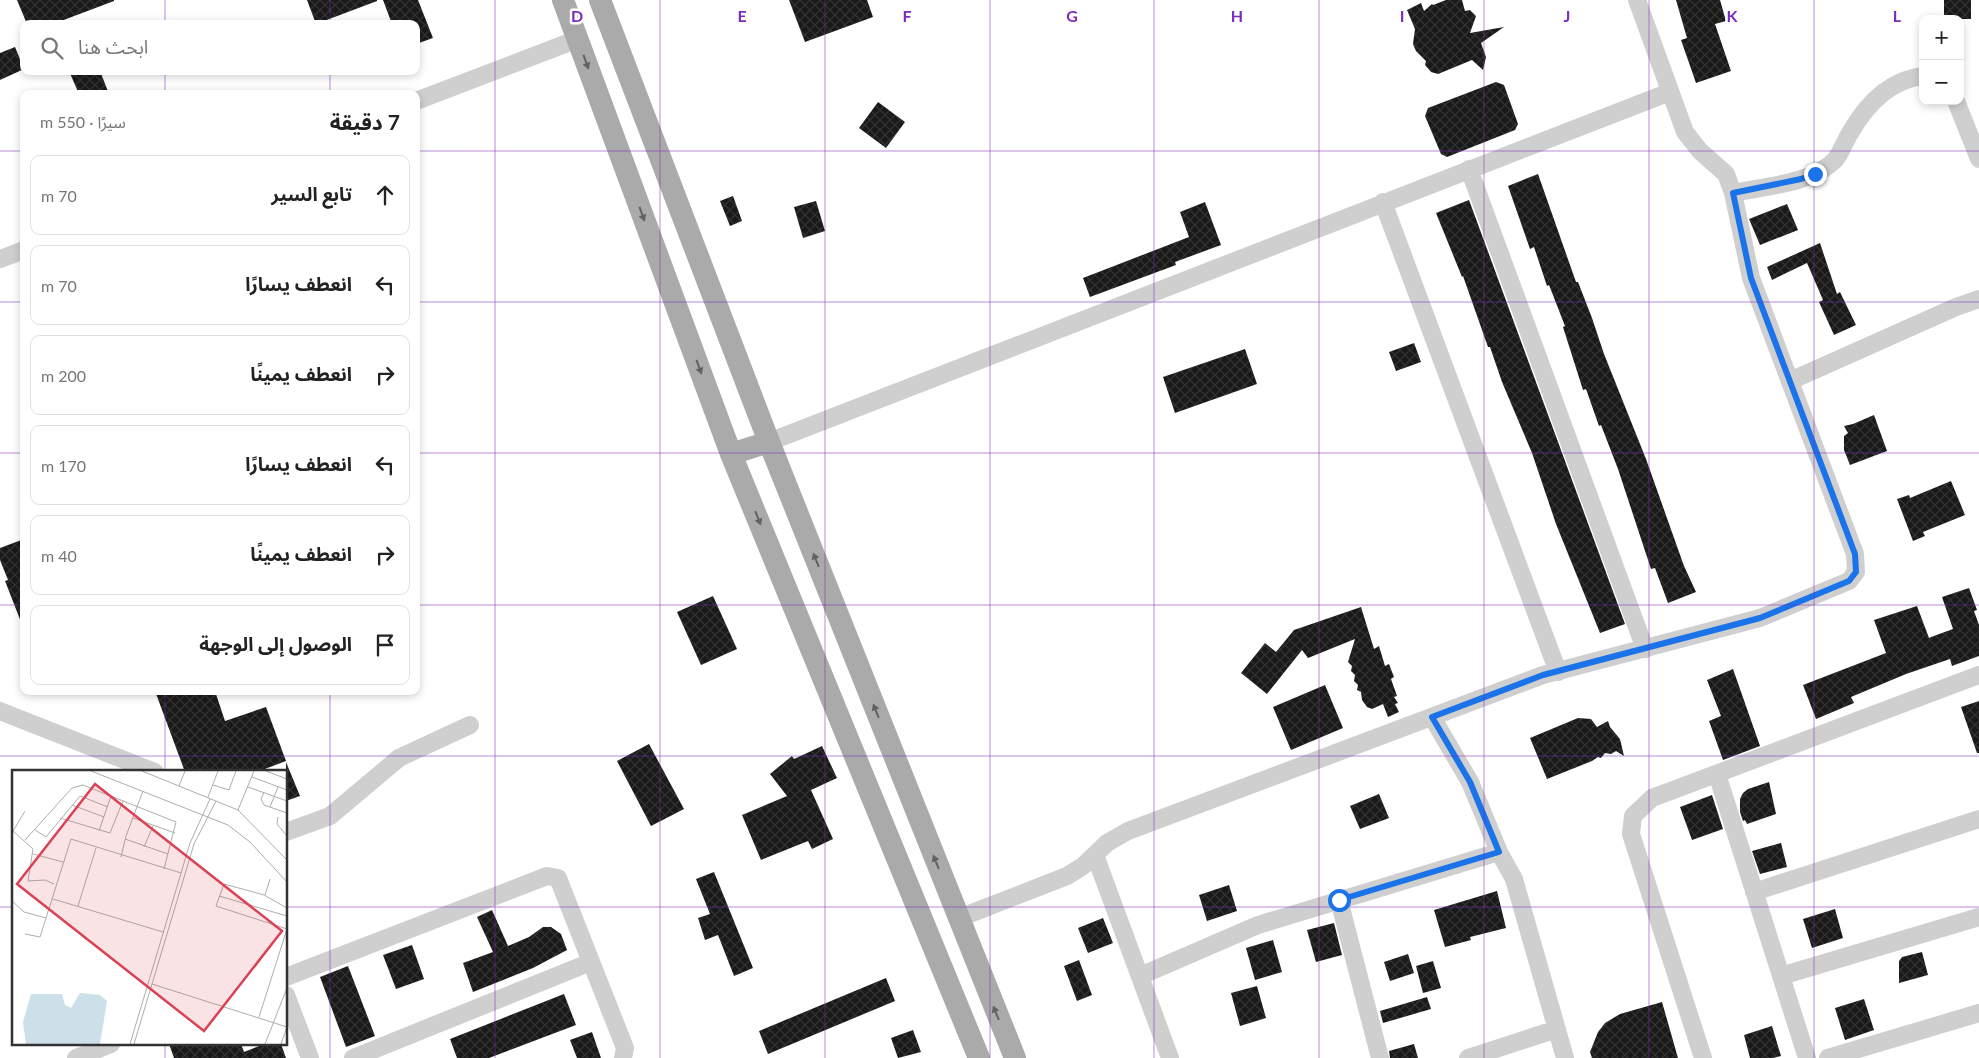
<!DOCTYPE html>
<html lang="ar">
<head>
<meta charset="utf-8">
<style>
  :root { --surface:#fff; --page:#f2f2f2; --text:#222; --muted:#767676; --line:#e0e0e0 }
  body { margin:0; font-family:Lato,"Noto Sans Arabic",sans-serif; background:var(--page); color:var(--text); direction:rtl }
  .controls { position:absolute; right:15px; top:15px; display:grid; overflow:hidden; border-radius:10px; box-shadow:0 2px 8px #0003 }
  .controls button { width:45px; height:45px; display:grid; place-items:center; padding:0; border:0; border-bottom:1px solid var(--line); background:var(--surface); color:var(--text); font:25px sans-serif }
  .stop { position:absolute; width:15px; height:15px; margin:-11px; border:4px solid #1a73e8; border-radius:50%; background:#fff }
  .stop.end { background:#1a73e8; border-color:#fff; box-shadow:0 1px 5px #0008 }
  .list { margin:0; padding:0; list-style:none }
  h2 { display:flex; justify-content:space-between; align-items:center; height:65px; margin:0; padding:0 20px; font-size:21px }
  h2 small { font-size:16px; font-weight:400; color:var(--muted) }
  .list li { display:grid; grid-template-columns:32px 1fr auto; gap:15px; align-items:center; box-sizing:border-box; height:80px; margin:0 10px 10px; padding:0 10px; border:1px solid var(--line); border-radius:10px }
  .list b { display:block; font-size:19px; white-space:nowrap }
  .list em { font-size:16px; font-style:normal; color:var(--muted) }
  .icon { flex:none; width:28px; height:28px; fill:none; stroke:currentColor; stroke-width:2; stroke-linecap:round; stroke-linejoin:round }
  .map { position:relative; flex:none; width:1979px; height:1058px; overflow:hidden; direction:ltr }
  .search { position:absolute; background:var(--surface); box-shadow:0 2px 8px #0003; left:20px; top:20px; width:400px; height:55px; display:flex; align-items:center; gap:12px; box-sizing:border-box; padding:0 18px; border-radius:10px; color:var(--muted); font-size:19px }
  .panel { position:absolute; background:var(--surface); box-shadow:0 2px 8px #0003; left:20px; top:90px; width:400px; height:605px; border-radius:10px; direction:rtl }
  .map>svg:first-child { display:block }
  .building { fill:url(#building-cross-hatch) }
  .lines { fill:none; stroke-linecap:round; stroke-linejoin:round }
  .minor { stroke:#cfcfcf; stroke-width:18 }
  .major { stroke:#aaa; stroke-width:22 }
  .oneway { fill:#626262 }
  .route { stroke:#1a73e8; stroke-width:6 }
  .grid { fill:none; stroke:#7b2cbf; stroke-width:1; stroke-opacity:0.55 }
  .inset-road { fill:none; stroke:#adadad; stroke-width:1 }
  .view { fill:#db4253; fill-opacity:0.15; stroke:#db4253; stroke-width:2.5 }
  .inset-edge { fill:none; stroke:#323232; stroke-width:2.5 }
  .grid-label { font-size:16px; text-anchor:middle; font-weight:bold; fill:#7b2cbf; stroke:#fff; stroke-width:5; stroke-linejoin:round; paint-order:stroke }
</style>
</head>
<body>
<div class="map">
<svg width="1979" height="1058" viewBox="0 0 1979 1058">
  <defs>
    <pattern id="building-cross-hatch" width="8" height="8" patternUnits="userSpaceOnUse" patternTransform="scale(1.25)"><rect width="8" height="8" fill="#191919"/><path d="M0 0l8 8M0 8l8-8" fill="none" stroke="#323232"/></pattern>
  </defs>
  <rect width="100%" height="100%" fill="#fff"/>
  <path class="building" d="M17,0H114V1L53,24H27Z
    M307,0H377V1L316,24Z
    M383,0H418L433,38L416,44V24H392Z
    M789,0H867L873,17L805,42Z
    M1446,0H1462L1465,11L1470,10L1476,16L1470,33L1504,27L1481,43L1486,57L1483,70L1472,60L1438,74L1431,72L1425,65L1426,61L1416,51L1413,44L1415,29L1407,10L1421,3L1424,11L1432,4L1433,5Z
    M1676,0H1720L1726,21L1715,24L1731,71L1696,83L1681,40L1687,38Z
    M1944,0H1971V19H1944Z
    M15,47L24,69L0,80V53Z
    M69,71H100L109,94H79Z
    M1496,82L1504,85L1518,124L1515,130L1447,157L1441,154L1425,116L1428,108Z
    M878,102L905,122L886,148L859,128Z
    M1538,174L1576,282H1578L1592,318L1604,354L1646,459L1684,566L1696,592L1668,603L1655,568L1651,569L1618,469L1601,425L1599,426L1586,389L1583,390L1563,327L1565,326L1549,285L1547,286L1534,247L1530,249L1508,186Z
    M733,196L742,221L730,226L720,201Z
    M1469,200L1625,624L1600,633L1556,524L1532,453L1502,382L1490,347H1488L1463,276L1462,277L1436,213Z
    M816,201L825,231L803,238L794,207Z
    M1205,202L1221,245L1175,262L1176,265L1090,297L1083,278L1189,237L1180,212Z
    M1787,204L1798,230L1760,245L1749,219Z
    M1820,243L1837,294L1840,292L1856,325L1834,335L1819,302L1823,300L1807,263L1772,280L1767,267Z
    M1414,343L1421,362L1396,371L1389,352Z
    M1245,349L1257,384L1175,413L1163,377Z
    M1874,415L1887,451L1850,465L1844,450V436L1848,433L1844,426L1853,424Z
    M1951,481L1965,515L1923,532L1925,536L1913,541L1897,499L1909,495L1910,498Z
    M24,539V626L23,627L5,581L8,580L0,560V548Z
    M1969,588L1977,610L1974,611L1979,625V656L1952,666L1950,659L1906,674L1851,697L1854,703L1816,719L1803,685L1886,653L1874,620L1917,606L1929,638L1931,637L1953,629L1942,597Z
    M713,596L737,649L701,665L677,612Z
    M1361,607L1374,649L1379,646L1385,666L1389,664L1394,677L1391,679L1397,696L1394,697L1398,703L1395,704L1399,712L1388,717L1383,704L1372,709L1367,707L1362,700L1361,692L1357,690L1358,685L1354,681L1355,675L1351,671L1352,666L1348,662L1355,639L1308,658L1302,650L1267,694L1241,673L1265,643L1276,652L1294,630Z
    M1733,669L1760,746L1723,760L1709,721L1721,716L1707,680Z
    M1325,685L1343,728L1291,750L1273,707Z
    M155,691H215L225,721L266,707L286,761L257,772H185Z
    M1979,701V753H1977L1961,707Z
    M1578,718L1591,719L1597,727L1608,721L1610,727L1620,739L1624,756L1616,751L1611,754L1605,753L1601,758L1598,757L1592,761L1547,779L1530,738Z
    M649,744L684,809L651,826L617,761Z
    M822,746L837,778L811,790L833,839L812,849L808,841L761,860L742,815L787,796L770,774L792,756L794,759Z
    M286,762L300,796L286,801Z
    M1769,782L1776,814L1747,824L1745,820L1743,821L1740,812V799L1743,793L1748,789Z
    M1379,794L1389,818L1360,829L1350,806Z
    M1712,795L1723,829L1692,840L1680,807Z
    M1781,843L1787,867L1760,874L1752,851Z
    M714,872L753,968L734,976L718,935L705,940L698,918L710,914L696,879Z
    M1229,885L1237,911L1207,921L1199,895Z
    M1497,891L1506,928L1470,937L1471,940L1445,947L1434,910Z
    M1835,909L1843,938L1812,948L1803,919Z
    M492,910L508,946L529,937L543,927H551L561,934L567,950L533,968L473,992L463,963L493,952L477,917Z
    M1103,918L1113,943L1088,953L1078,928Z
    M1334,923L1342,955L1316,962L1307,930Z
    M1273,940L1282,972L1255,980L1246,948Z
    M412,945L424,979L396,989L383,955Z
    M1922,952L1928,975L1899,983V961L1902,957Z
    M1408,954L1414,973L1390,981L1384,962Z
    M1079,960L1092,995L1077,1001L1064,966Z
    M1433,961L1441,988L1423,993L1416,966Z
    M348,966L375,1036L346,1047L320,977Z
    M886,978L895,1001L768,1054L759,1031Z
    M1257,986L1266,1018L1240,1026L1231,993Z
    M564,994L576,1025L489,1058H457L450,1039Z
    M1427,997L1431,1009L1383,1023L1380,1011Z
    M1864,999L1874,1030L1845,1040L1835,1008Z
    M1662,1002L1678,1058H1592L1590,1052L1598,1032L1605,1023L1620,1014Z
    M1772,1026L1781,1056L1773,1058H1750L1744,1035Z
    M913,1030L921,1052L898,1058L891,1038Z
    M592,1032L601,1058H577L570,1040Z
    M169,1044H241L244,1052L264,1044H281L286,1058H174Z
    M1414,1044L1418,1058H1390L1389,1051Z"/>
  <g class="lines">
    <path class="minor" d="M416,101L578,39
      M1956,101L1979,159
      M1469,169L1645,649
      M1733,193C1765,186 1811,184 1835,160C1841,153 1845,141 1850,133C1866,105 1889,80 1923,76
      M1383,202L1558,672
      M0,259L24,250
      M1790,381L1956,307L1979,299
      M769,442L1670,92
      M0,711L155,772
      M1432,717L1470,782L1499,852L1514,879L1565,1058
      M1717,774L1807,1058
      M286,832L330,816L399,758L470,725
      M1095,855L1170,1058
      M1754,892L1979,819
      M1339,900L1380,1058
      M959,918L1067,876L1083,866L1107,843L1128,831L1543,675L1760,618L1849,581L1856,572L1855,554L1751,278L1733,193L1726,174L1700,151L1685,132L1637,0
      M1140,976L1258,925L1499,852
      M1781,976L1979,917
      M286,977L547,876L558,878L625,1048L623,1058
      M286,995L310,1058
      M76,1058L111,1044
      M353,1058L591,962
      M1468,1058L1557,1029
      M1703,1058L1631,834L1633,816L1652,798L1979,675
      M1828,1058L1979,1013"/>
    <path class="major" d="M563,0L731,454L979,1058
      M600,0L769,442L1015,1058
      M731,454L769,442"/>
  </g>
  <defs><path id="oneway-solid" d="M-6-.8H1V-3.2L6.5 0L1 3.2V.8H-6Z" transform="scale(1.25)"/></defs>
  <g class="oneway">
    <use href="#oneway-solid" transform="translate(586 62) rotate(70)"/>
    <use href="#oneway-solid" transform="translate(642 214) rotate(70)"/>
    <use href="#oneway-solid" transform="translate(699 367) rotate(70)"/>
    <use href="#oneway-solid" transform="translate(758 518) rotate(68)"/>
    <use href="#oneway-solid" transform="translate(816 560) rotate(-112)"/>
    <use href="#oneway-solid" transform="translate(876 711) rotate(-112)"/>
    <use href="#oneway-solid" transform="translate(936 862) rotate(-112)"/>
    <use href="#oneway-solid" transform="translate(996 1013) rotate(-112)"/>
  </g>
  <g class="lines">
    <path class="route" d="M1339,900L1499,852L1470,782L1432,717L1543,675L1760,618L1849,581L1856,572L1855,554L1751,278L1733,193L1801,179L1815,174"/>
  </g>
  <path class="grid" d="M165,0V24M330,0V24M495,0V1058M660,0V1058M825,0V1058M990,0V1058M1154,0V1058M1319,0V1058M1484,0V1058M1649,0V1058M1814,0V1058M165,71V94M330,71V94M0,151H24M416,151H1979M0,302H24M416,302H1979M0,453H24M416,453H1979M0,605H24M416,605H1979M165,691V772M330,691V1058M0,756H1979M0,907H14M286,907H1979M165,1044V1058"/>
  <g transform="translate(12 770)">
    <rect width="275" height="275" fill="#fff"/>
    <path d="M68,223L88,225L95,231L88,274H14L11,252L19,224H50L53,235L59,238Z" fill="#cce0e9"/>
    <path class="inset-road" d="M79,1L216,55L238,72L275,112M130,1L226,40L275,90M254,1L275,9M240,7L275,20M201,15L217,20L224,1M167,16L173,1M236,17L275,31M252,22L249,29L252,35L275,43M196,27L206,1M60,35L92,47M258,37L266,17M226,40L242,1M266,47L265,54L275,66M48,48L98,63L111,31M121,48L163,63M23,60L34,67L68,26L96,37M1,61L21,79L16,111L33,110L42,114M87,61L99,26M0,63L13,41M113,69L156,84M13,70L60,18L71,15L164,52L152,99M132,77L141,56M21,84L51,92M109,87L114,66L131,21M253,125L258,109M207,126L275,146M41,129L151,162M0,131L12,142L34,148M66,136L84,78M275,138L252,125L212,114L204,136L275,159M13,164L28,167L59,69L169,103M140,214L275,257M247,247L275,159M118,274L178,73L198,29M122,274L182,74L204,31M253,274L275,218M269,274L275,257"/>
    <path class="view" d="M83,14L270,161L192,261L5,114Z"/>
    <rect width="275" height="275" class="inset-edge"/>
  </g>
  <g class="grid-label">
    <text x="577" y="22">D</text>
    <text x="742" y="22">E</text>
    <text x="907" y="22">F</text>
    <text x="1072" y="22">G</text>
    <text x="1237" y="22">H</text>
    <text x="1402" y="22">I</text>
    <text x="1567" y="22">J</text>
    <text x="1732" y="22">K</text>
    <text x="1897" y="22">L</text>
  </g>
</svg>
<div class="controls">
<button>+</button>
<button>−</button>
</div>
<div class="stop" style="left:1339px;top:900px"></div>
<div class="stop end" style="left:1815px;top:174px"></div>
<div class="search"><svg class="icon" aria-label="search" viewBox="0 0 24 24"><circle cx="10" cy="10" r="6"/><path d="M15 15l6 6"/></svg>ابحث هنا</div>
<section class="panel">
<h2>7 دقيقة<small>سيرًا · 550 m</small></h2>
<ul class="list">
<li><svg class="icon" aria-label="ahead" viewBox="0 0 24 24"><path d="M12 20V5M6 11l6-6 6 6"/></svg><div><b>تابع السير</b></div><em>70 m</em></li>
<li><svg class="icon" aria-label="left" viewBox="0 0 24 24"><path d="M17 20v-9H6M10 6l-5 5 5 5"/></svg><div><b>انعطف يسارًا</b></div><em>70 m</em></li>
<li><svg class="icon" aria-label="right" viewBox="0 0 24 24"><path d="M7 20v-9h11M14 6l5 5-5 5"/></svg><div><b>انعطف يمينًا</b></div><em>200 m</em></li>
<li><svg class="icon" aria-label="left" viewBox="0 0 24 24"><path d="M17 20v-9H6M10 6l-5 5 5 5"/></svg><div><b>انعطف يسارًا</b></div><em>170 m</em></li>
<li><svg class="icon" aria-label="right" viewBox="0 0 24 24"><path d="M7 20v-9h11M14 6l5 5-5 5"/></svg><div><b>انعطف يمينًا</b></div><em>40 m</em></li>
<li><svg class="icon" aria-label="arrive" viewBox="0 0 24 24"><path d="M6 21V4h12l-3 4 3 4H6"/></svg><div><b>الوصول إلى الوجهة</b></div></li>
</ul>
</section>
</div>
</body>
</html>
